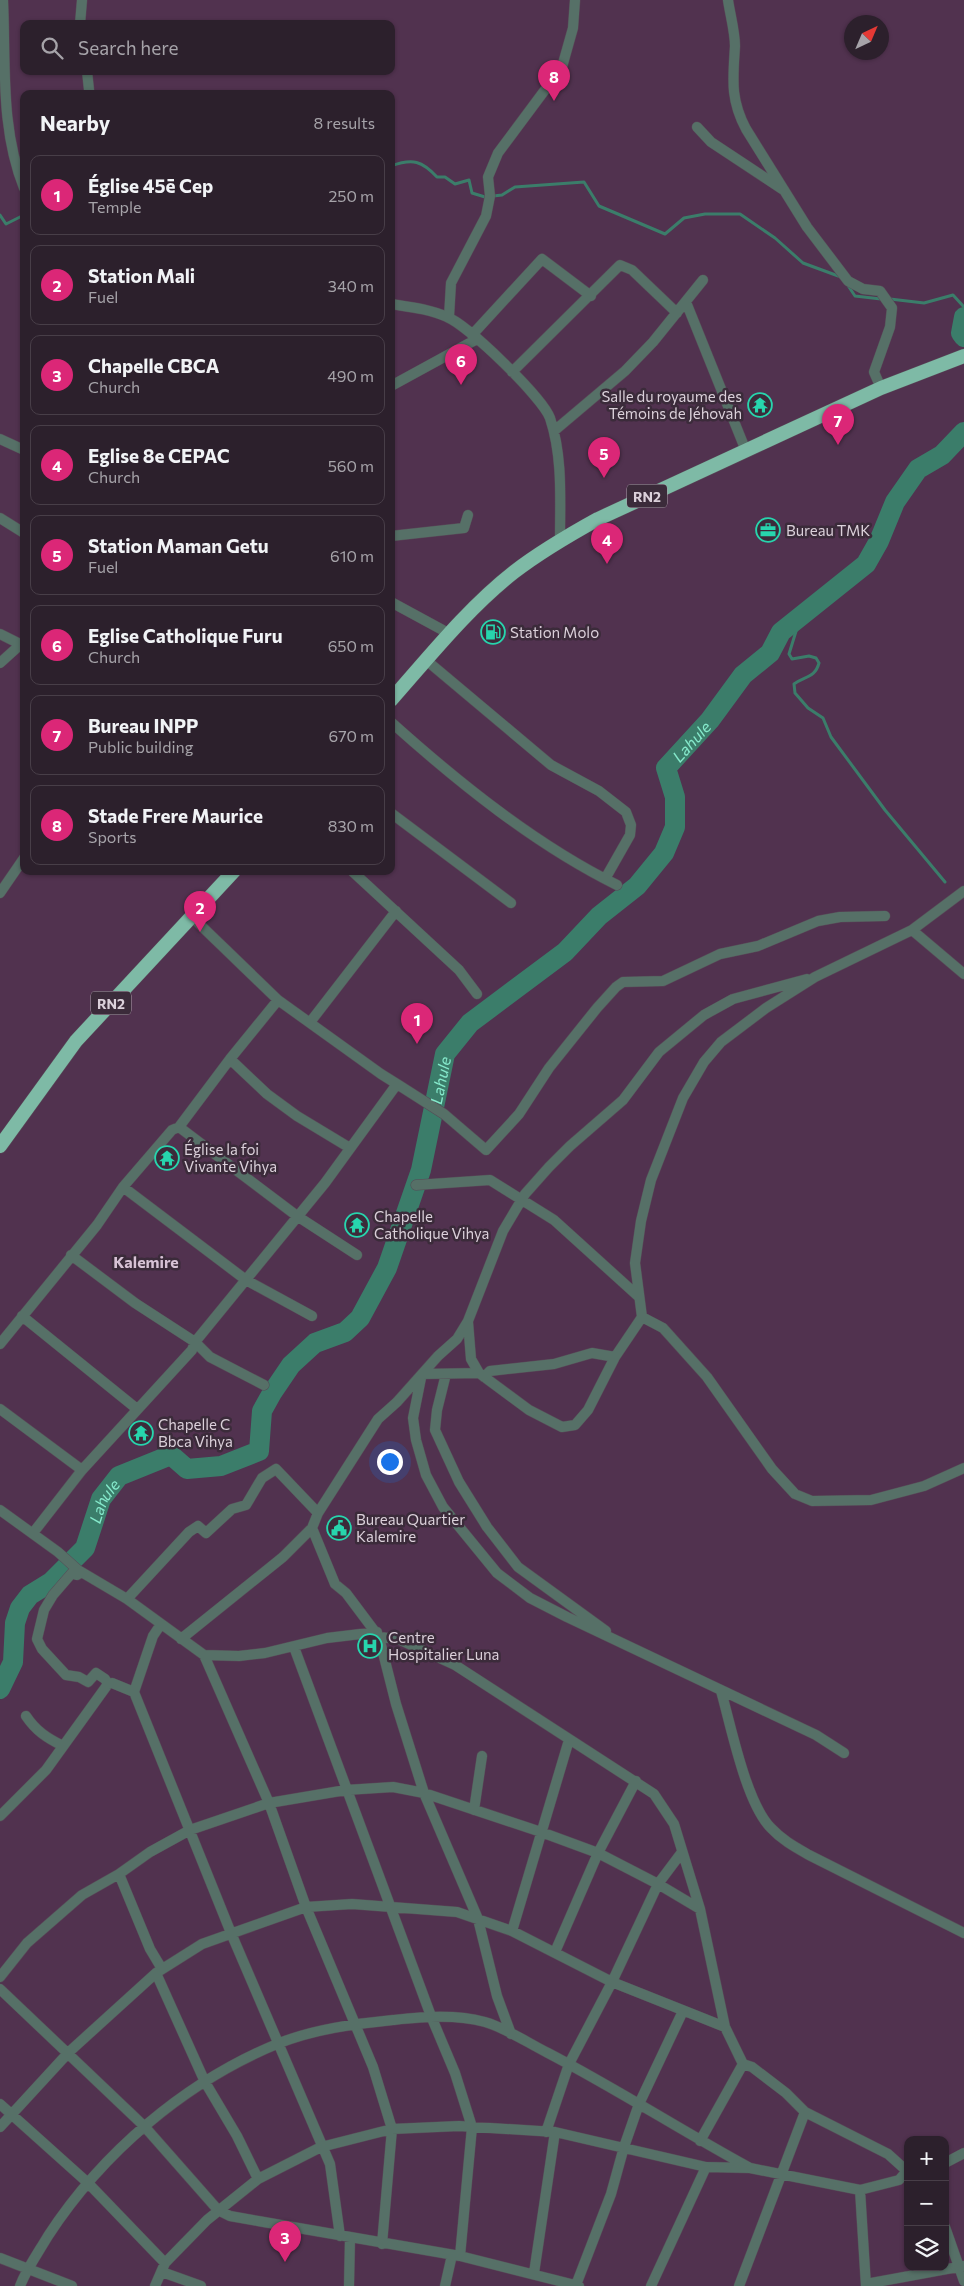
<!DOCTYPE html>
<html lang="en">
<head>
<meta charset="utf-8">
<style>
  :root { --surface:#2c202c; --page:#342834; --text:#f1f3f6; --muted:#a6a3a9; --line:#483e48; --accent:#db2777 }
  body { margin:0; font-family:Commissioner,sans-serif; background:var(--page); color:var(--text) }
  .controls { position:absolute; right:15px; bottom:15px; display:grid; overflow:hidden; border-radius:10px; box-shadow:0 1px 4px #0004 }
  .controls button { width:45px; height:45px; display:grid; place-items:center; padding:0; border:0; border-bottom:1px solid var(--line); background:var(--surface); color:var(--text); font:25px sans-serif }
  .compass { position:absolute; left:844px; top:15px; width:45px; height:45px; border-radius:50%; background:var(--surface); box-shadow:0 1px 4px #0004; rotate:44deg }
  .you { position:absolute; left:389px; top:1461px; width:18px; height:18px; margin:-12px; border:4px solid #fff; border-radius:50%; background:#1a73e8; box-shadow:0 0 0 8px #1a73e833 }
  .badge { display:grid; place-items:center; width:32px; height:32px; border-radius:50%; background:var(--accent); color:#fff; font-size:16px; font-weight:700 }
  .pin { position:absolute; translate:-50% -41px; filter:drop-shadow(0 1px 2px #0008) }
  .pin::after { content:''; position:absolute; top:26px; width:18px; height:15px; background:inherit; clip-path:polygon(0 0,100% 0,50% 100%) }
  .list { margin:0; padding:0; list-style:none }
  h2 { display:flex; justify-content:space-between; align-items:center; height:65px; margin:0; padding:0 20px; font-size:21px }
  h2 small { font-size:16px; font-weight:400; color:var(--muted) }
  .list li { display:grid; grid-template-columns:32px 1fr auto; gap:15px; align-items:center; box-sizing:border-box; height:80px; margin:0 10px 10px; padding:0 10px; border:1px solid var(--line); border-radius:10px }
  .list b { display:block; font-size:19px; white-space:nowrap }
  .list p { margin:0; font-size:16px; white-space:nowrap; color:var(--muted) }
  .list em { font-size:16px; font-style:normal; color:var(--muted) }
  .icon { flex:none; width:28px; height:28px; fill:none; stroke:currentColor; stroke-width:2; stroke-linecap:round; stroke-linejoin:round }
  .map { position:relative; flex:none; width:964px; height:2286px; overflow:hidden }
  .search { position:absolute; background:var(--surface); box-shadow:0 1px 4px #0004; left:20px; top:20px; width:375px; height:55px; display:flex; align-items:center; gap:12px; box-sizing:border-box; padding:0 18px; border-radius:10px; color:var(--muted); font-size:19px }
  .panel { position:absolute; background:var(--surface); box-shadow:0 1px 4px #0004; left:20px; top:90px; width:375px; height:785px; border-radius:10px }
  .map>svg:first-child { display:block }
  .green { fill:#51324f; fill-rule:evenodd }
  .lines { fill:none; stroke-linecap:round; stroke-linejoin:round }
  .stream { stroke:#3b7d6a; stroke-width:3 }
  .river { stroke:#3b7d6a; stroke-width:20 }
  .minor-casing { stroke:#584957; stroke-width:11 }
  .trunk-casing { stroke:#584957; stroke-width:15 }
  .minor { stroke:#567067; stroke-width:10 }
  .trunk { stroke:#7ebaa6; stroke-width:14 }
  .labels { text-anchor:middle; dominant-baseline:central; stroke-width:5; stroke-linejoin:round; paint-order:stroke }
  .shield { fill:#3b2b3a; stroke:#ab9eaa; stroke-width:1 }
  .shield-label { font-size:14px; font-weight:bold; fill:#dbd0da }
  .poi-label { font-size:15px; fill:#dbd0da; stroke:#3b2b3a; text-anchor:start }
  .water-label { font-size:16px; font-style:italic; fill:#85e9cb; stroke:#3b2b3a }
  .neighbourhood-label { font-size:16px; font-weight:bold; fill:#d7c2d5; stroke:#3b2b3a }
</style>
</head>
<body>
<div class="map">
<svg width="964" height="2286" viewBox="0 0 964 2286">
  <rect width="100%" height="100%" fill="#3b2b3a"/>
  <path class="green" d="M0,0H964V2286H0ZM852,22H882V52H852ZM24,24H391V71H24ZM24,94H391V871H24ZM908,2140H945V2267H908Z"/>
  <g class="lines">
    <path class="stream" d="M391,170V166C413,158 422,161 437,177H445L455,184L469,180L472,193L485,197L502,195L515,187L584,182L599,206L665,234L684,218L705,214H740L775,238L803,263L841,277
      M0,215L6,224L24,215
      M847,284L855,296L881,299
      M890,299L924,303L953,295L964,307
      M795,621L797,628L789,654L792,659L809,656L816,658L819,663C815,678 805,676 794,684L795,693L808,708L823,718L831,737L885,810L945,882"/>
    <g class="river">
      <path d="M964,317L961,333L964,337"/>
      <path id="s1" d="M0,1689L13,1662L15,1623L20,1608L30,1595L51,1582L85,1548L101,1499L119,1476L171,1455L187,1469L221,1466L259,1451L262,1411L272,1393L291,1365L315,1343L345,1332L360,1318L387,1268L421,1170L445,1054L470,1023L565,952L599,916L637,886L664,853L675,827V797L666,768L710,720L743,675L770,653L781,632L866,564L879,541L895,502L918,469L942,455L964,432"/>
    </g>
    <g class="minor-casing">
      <path id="minor" d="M3,0C6,64 0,128 24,188
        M728,0C730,14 735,32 735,46C733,79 730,99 746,129L807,227L848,281L863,289L880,291L892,308L890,327L874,372L881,388
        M80,24L82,0
        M87,71L89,90
        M697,127L711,142L782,189
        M686,302L746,451
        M391,304C410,307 429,309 447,317C468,325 543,398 550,418C563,457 560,500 560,540
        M449,317L451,283L486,216L490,196L488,177L498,153L562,67L573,28L575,0
        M472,335L542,259L591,296
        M512,372L620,265L632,270L677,313
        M391,386L477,339
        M554,431L625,371L653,342L703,280
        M0,439L24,450
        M0,518L24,533
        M391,536L464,528L468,515
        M391,602L450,634
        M0,634L24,646
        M426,660L551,765L599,791L626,812L631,825L630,835L605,879
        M0,663L21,644
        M391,722C459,783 536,845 617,885
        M391,813L511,903
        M352,871L459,970L477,994
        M964,891L912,930L815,977L766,1008L721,1042L704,1062L683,1098L651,1180L641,1221L635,1263L642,1317L663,1328L707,1377L772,1469L795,1494L812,1501L871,1500L924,1486L964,1468
        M0,893L24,858
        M912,930L964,974
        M311,1021L396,911
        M230,1059L267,1094L297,1116L350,1148
        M397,1084L444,1114L486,1150L519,1114L549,1068L597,1008L616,987L623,982L663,981L720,954L758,946L818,921L840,917L885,916
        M179,1127L297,1216L357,1255
        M416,1185L490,1180L554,1220L639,1297
        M123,1187L246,1280L312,1316
        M71,1255L135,1303L195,1342L210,1357L264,1385
        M22,1316L137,1409
        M468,1322L471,1359L479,1373L529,1410L562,1427L575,1425L588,1410L615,1357L642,1317
        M0,1344L97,1225L123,1187L172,1130L179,1127L230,1059L278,1000
        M422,1374L479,1373
        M446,1374L437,1410L435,1430L459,1482L487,1527L518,1567L606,1631
        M484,1377L490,1371L554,1364L592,1353L615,1357
        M421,1378L413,1418L416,1440L426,1475L443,1507L497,1573L530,1598L567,1617L816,1735L844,1753
        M0,1409L82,1470
        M0,1510L58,1552L78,1570L127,1599L204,1655L239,1656L265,1653L327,1638L377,1632
        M312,1528L335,1584L346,1593L379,1637L396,1704L424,1793L478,1919L497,1996L511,2034
        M33,1533L82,1470L192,1350L195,1342L325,1183L397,1084L381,1074L278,1000L191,916
        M81,1572L77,1575L72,1573L53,1595L44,1610L37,1639L42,1649L66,1675L79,1677L88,1682L96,1673L105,1679L108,1684
        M127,1599L189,1532L198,1526L206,1533L232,1509L246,1505L262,1478L276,1469L318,1513
        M161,1624L153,1636L134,1692L231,1933L330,2164L340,2236
        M379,1637L398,1639L455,1665L654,1794L674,1824L700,1909L725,2027L743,2064L752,2067L786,2093L805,2112L888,2154L908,2172
        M181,1639L283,1557L312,1528L318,1513L378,1419L397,1402L438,1356L457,1339L468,1321L503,1231L525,1194L549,1167L570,1146L623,1100L659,1052L704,1015L733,999L807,979
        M294,1647L431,2016L455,2073L472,2127L460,2256
        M204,1655L269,1803L306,1907L373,2067L392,2129L382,2244
        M108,1684L112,1683L134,1692
        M721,1691C731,1726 746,1803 771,1828C782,1840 795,1847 809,1855L964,1933
        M26,1716C36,1731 47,1738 63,1746
        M474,1810L482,1756
        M0,1816L46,1770L108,1684
        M119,1874L150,1949L162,1969
        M512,1931L569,1740
        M555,1952L598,1853L636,1781
        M156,1973L205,2082L237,2136L258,2179
        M0,1977L27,1943L82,1895L119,1874L150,1852L190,1830L269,1803L346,1790L393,1787L424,1793L541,1832L598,1853L658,1884L700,1909
        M0,1989L144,2126L218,2210L230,2216L258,2221L460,2256L579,2286
        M0,2104L88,2183L165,2263
        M0,2127L69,2052L156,1973L202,1944L306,1907L352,1904L457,1912L512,1931L612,1982L725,2027
        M546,2132L569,2064L612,1982L658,1884L682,1852
        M700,2141L743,2064
        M945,2163L964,2153
        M860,2190L866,2286
        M945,2227L964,2281
        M0,2258L72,2286
        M162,2272L201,2286
        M534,2273L555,2132
        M866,2284L964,2266
        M576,2285L611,2194L624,2147L639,2104L683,2011
        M20,2286C27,2268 38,2253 48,2236C102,2153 185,2082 277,2044C314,2029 354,2024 393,2020C424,2017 454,2014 485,2022C506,2028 528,2043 548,2053C617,2089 682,2131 750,2168
        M155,2286L165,2263L207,2220L258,2179L321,2147L392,2129L459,2126L555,2132L706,2167L750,2168L860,2190L899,2180L906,2172
        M349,2286L350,2238
        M445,2286L452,2255
        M651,2286L706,2167
        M739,2286L805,2112"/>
    </g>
    <g class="trunk-casing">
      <path id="trunk" d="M391,700C429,657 468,608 514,572C540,552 569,535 598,519L881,388L964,356
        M0,1146L76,1041L234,871"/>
    </g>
    <use href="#minor" class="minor"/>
    <use href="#trunk" class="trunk"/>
  </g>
  <defs>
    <g id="temple-ring" transform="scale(1.25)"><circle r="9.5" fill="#3b2b3a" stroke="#27d5ad" stroke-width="1.5"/><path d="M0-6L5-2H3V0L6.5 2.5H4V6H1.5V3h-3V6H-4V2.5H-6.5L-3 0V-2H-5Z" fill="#27d5ad"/></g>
    <g id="office-ring" transform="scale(1.25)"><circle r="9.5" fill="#3b2b3a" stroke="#27d5ad" stroke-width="1.5"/><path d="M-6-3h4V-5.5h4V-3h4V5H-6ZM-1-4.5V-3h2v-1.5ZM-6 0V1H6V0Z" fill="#27d5ad"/></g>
    <g id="fuel-ring" transform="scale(1.25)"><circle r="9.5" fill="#3b2b3a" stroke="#27d5ad" stroke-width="1.5"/><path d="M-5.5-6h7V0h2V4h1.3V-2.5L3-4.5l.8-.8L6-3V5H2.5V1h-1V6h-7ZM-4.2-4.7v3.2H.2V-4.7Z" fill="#27d5ad"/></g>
    <g id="civic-ring" transform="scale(1.25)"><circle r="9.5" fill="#3b2b3a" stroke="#27d5ad" stroke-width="1.5"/><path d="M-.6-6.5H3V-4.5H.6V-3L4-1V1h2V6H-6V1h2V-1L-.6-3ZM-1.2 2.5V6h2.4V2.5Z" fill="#27d5ad"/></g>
    <g id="hospital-ring" transform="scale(1.25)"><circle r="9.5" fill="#3b2b3a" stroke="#27d5ad" stroke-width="1.5"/><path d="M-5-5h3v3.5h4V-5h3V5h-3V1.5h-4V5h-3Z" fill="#27d5ad"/></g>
  </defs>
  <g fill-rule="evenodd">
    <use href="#temple-ring" x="760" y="405"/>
    <use href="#office-ring" x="768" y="530"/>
    <use href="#fuel-ring" x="493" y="632"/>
    <use href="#temple-ring" x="167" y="1158"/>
    <use href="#temple-ring" x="357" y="1225"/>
    <use href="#temple-ring" x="141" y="1433"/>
    <use href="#civic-ring" x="339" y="1528"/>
    <use href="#hospital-ring" x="370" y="1646"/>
  </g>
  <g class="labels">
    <g class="shield">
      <rect x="627" y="484.5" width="40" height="23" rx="4"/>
      <rect x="91" y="991.5" width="40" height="23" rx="4"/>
    </g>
    <g class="shield-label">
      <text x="647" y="496">RN2</text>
      <text x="111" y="1003">RN2</text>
    </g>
    <g class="poi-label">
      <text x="742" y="396" text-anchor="end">Salle du royaume des<tspan x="742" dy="17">Témoins de Jéhovah</tspan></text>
      <text x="786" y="530">Bureau TMK</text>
      <text x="510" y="632">Station Molo</text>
      <text x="184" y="1149">Église la foi<tspan x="184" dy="17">Vivante Vihya</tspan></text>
      <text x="374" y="1216">Chapelle<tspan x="374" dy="17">Catholique Vihya</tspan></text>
      <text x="158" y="1424">Chapelle C<tspan x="158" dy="17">Bbca Vihya</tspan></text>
      <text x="356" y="1519">Bureau Quartier<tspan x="356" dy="17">Kalemire</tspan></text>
      <text x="388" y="1637">Centre<tspan x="388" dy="17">Hospitalier Luna</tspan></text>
    </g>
    <g class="water-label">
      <text stroke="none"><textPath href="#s1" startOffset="1290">Lahule</textPath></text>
      <text stroke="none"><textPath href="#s1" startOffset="839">Lahule</textPath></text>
      <text stroke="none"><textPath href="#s1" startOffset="225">Lahule</textPath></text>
    </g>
    <g class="neighbourhood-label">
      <text x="146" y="1261">Kalemire</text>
    </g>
  </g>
</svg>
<div class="controls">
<button>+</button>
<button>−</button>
<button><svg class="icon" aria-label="layers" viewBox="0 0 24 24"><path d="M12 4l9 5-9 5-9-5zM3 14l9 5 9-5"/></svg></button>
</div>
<svg class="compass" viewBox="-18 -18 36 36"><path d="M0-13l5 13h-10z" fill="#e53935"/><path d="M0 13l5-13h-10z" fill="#a6a3a9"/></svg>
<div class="you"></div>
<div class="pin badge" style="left:417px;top:1044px">1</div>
<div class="pin badge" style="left:200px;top:932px">2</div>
<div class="pin badge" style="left:285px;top:2262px">3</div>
<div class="pin badge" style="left:607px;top:564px">4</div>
<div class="pin badge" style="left:604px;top:478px">5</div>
<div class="pin badge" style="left:461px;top:385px">6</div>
<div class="pin badge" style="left:838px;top:445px">7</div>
<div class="pin badge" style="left:554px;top:101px">8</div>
<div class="search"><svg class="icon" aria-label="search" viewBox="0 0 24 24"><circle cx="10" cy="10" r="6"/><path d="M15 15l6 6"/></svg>Search here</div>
<section class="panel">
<h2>Nearby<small>8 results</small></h2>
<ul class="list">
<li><span class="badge">1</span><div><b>Église 45ē Cep</b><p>Temple</p></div><em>250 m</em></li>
<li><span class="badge">2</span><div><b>Station Mali</b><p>Fuel</p></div><em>340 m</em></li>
<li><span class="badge">3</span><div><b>Chapelle CBCA</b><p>Church</p></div><em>490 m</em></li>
<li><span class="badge">4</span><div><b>Eglise 8e CEPAC</b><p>Church</p></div><em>560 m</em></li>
<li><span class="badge">5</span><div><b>Station Maman Getu</b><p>Fuel</p></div><em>610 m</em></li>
<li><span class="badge">6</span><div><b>Eglise Catholique Furu</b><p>Church</p></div><em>650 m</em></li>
<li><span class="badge">7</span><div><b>Bureau INPP</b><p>Public building</p></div><em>670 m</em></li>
<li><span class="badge">8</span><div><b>Stade Frere Maurice</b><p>Sports</p></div><em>830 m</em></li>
</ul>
</section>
</div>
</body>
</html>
